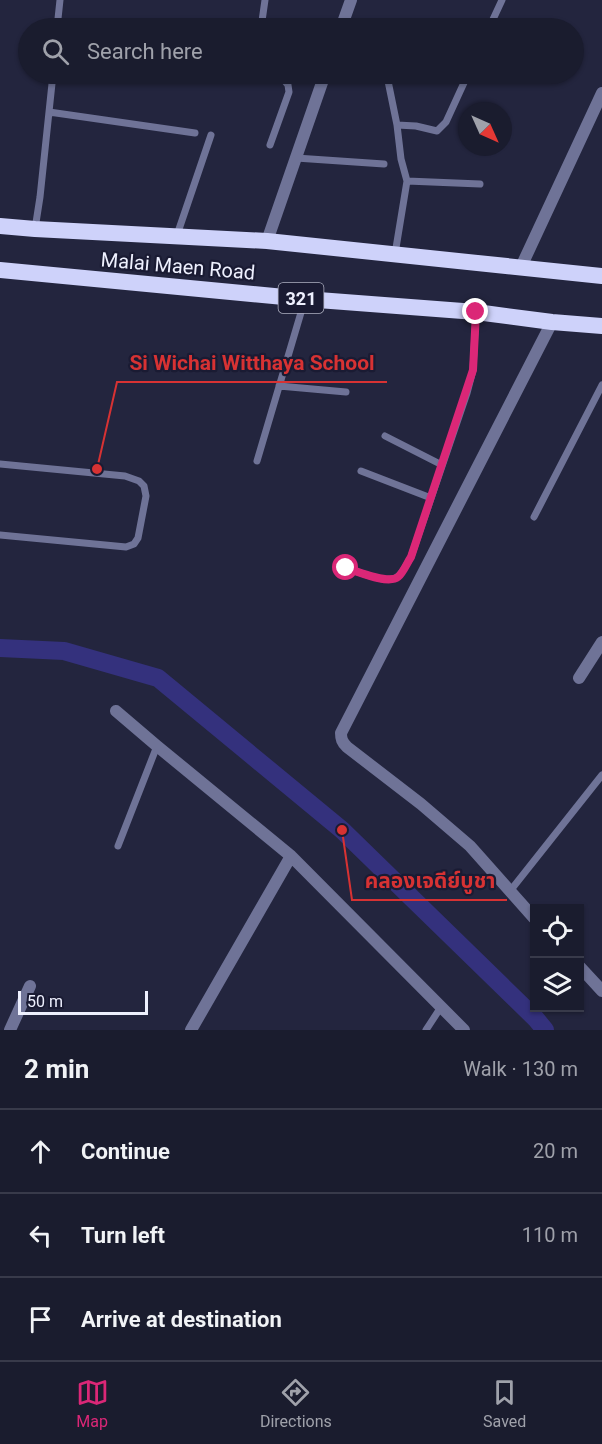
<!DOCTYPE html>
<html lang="en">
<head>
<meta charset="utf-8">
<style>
  :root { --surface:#1a1c2e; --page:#232536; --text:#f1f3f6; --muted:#9fa1aa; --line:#383a4a; --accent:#db2777 }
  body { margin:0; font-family:Roboto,"Noto Sans Thai",sans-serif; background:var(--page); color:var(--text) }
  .controls { position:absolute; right:18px; bottom:18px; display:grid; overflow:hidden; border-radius:0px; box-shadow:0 2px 4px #0004 }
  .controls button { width:54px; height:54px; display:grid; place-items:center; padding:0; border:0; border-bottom:2px solid var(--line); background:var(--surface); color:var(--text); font:30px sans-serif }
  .compass { position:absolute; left:458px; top:102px; width:54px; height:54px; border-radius:50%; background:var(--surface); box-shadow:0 2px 4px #0004; rotate:135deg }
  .scale { position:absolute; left:18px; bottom:15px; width:130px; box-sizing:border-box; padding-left:6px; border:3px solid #eef0fe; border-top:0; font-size:16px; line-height:21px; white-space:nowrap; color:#eef0fe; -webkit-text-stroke:4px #1a1b33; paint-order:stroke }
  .stop { position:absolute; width:18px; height:18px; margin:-14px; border:4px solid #db2777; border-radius:50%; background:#fff }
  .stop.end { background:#db2777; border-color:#fff; box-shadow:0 2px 6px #0008 }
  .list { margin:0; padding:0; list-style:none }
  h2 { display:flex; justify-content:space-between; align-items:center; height:78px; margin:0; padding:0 24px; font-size:26px }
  h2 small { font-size:20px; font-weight:400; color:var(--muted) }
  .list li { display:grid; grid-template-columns:39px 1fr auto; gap:18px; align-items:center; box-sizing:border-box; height:84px; padding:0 24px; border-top:2px solid var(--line) }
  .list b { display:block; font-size:22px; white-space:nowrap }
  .list em { font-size:20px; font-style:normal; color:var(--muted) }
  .icon { flex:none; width:33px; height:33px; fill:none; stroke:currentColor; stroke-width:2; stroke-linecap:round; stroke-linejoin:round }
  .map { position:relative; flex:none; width:602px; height:1030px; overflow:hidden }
  .search { position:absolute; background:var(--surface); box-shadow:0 2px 4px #0004; left:18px; right:18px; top:18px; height:66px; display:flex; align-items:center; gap:15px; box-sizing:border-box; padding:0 21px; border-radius:33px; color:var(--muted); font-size:22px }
  .sheet { height:330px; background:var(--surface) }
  nav { display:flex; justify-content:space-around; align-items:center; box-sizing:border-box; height:84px; border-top:2px solid var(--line); background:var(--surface); font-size:16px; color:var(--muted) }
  nav a { display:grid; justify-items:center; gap:3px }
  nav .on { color:var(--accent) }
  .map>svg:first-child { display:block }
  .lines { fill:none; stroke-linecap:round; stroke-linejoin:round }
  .canal { stroke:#34317d; stroke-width:18 }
  .service { stroke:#6f7397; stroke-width:7 }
  .minor { stroke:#6f7397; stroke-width:12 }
  .trunk { stroke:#ced2fa; stroke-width:16 }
  .route { stroke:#db2777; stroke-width:8 }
  .labels { text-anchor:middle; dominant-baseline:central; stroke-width:4.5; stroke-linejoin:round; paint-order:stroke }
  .shield { fill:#1a1b33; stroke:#aeb0c1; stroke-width:1.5 }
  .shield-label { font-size:18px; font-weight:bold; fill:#eef0fe }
  .street-label { font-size:20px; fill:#eef0fe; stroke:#1a1b33 }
  .leader { fill:none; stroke:#d73233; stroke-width:2 }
  .callout-dot { fill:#d73233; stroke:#1a1b33; stroke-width:2 }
  .callout-label { font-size:21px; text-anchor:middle; font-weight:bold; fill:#d73233; stroke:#1a1b33; stroke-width:4.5; stroke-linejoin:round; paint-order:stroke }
</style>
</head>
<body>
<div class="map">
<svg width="602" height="1030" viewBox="0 0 602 1030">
  <rect width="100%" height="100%" fill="#23253e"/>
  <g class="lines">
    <path class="canal" d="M0,648L64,651L158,678L342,830L536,1019L545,1030"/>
    <path class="service" d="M57,28L60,0
      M261,28L265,0
      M489,28L502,0
      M388,81L397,125L401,159L407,181L395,254
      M49,112L195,133
      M397,125L416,126L437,131L446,122L468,74
      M270,145L289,92L288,85L279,74
      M296,158L384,164
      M407,181L480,184
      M35,229L40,197L53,74
      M177,235L211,135
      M279,386L346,392
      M385,436L442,465
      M257,461L305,299
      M0,464L125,476L139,481L144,486L146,496L138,538L134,544L126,547L0,535
      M361,471L431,498
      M534,517L602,385
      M346,568C357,571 388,585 397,577C403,573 407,563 411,557L467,393L473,370L476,312
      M118,846L157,746
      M510,891L602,775
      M426,1030L441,1007"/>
    <path class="minor" d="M341,28L351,0
      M267,241L325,74
      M521,267L602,93
      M579,678L602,642
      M116,711L157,746L291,856L464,1030
      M534,918L470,846L421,804L347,747C342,742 341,739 341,733L552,322
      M580,967L602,991
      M10,1030L30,986
      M191,1030L291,856"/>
    <path class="trunk" d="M0,226L35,229L267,241L602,276
      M0,270L305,299L476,312L552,322L602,326"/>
  </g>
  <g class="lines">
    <path class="route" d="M346,568C357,571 388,585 398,577C403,573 407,563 411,557L473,370L476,312"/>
  </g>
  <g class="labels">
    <rect class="shield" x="278.5" y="283" width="45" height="30" rx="4.5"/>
    <g class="shield-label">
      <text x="301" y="298">321</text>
    </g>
    <g class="street-label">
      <text transform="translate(178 266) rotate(5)">Malai Maen Road</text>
    </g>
  </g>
  <path class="leader" d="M97 469L117 382H387M342 830L352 900H507"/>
  <g class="callout-dot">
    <circle cx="97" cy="469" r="6"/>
    <circle cx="342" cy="830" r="6"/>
  </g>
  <g class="callout-label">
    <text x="252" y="370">Si Wichai Witthaya School</text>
    <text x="430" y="888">คลองเจดีย์บูชา</text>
  </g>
</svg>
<div class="controls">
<button><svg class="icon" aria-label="locate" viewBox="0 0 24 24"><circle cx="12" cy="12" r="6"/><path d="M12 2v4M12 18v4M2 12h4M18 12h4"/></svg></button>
<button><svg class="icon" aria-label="layers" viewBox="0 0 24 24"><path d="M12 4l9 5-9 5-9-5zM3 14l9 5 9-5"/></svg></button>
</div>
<svg class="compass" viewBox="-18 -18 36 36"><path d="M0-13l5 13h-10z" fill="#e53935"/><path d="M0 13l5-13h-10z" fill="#9fa1aa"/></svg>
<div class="scale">50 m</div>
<div class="stop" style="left:346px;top:568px"></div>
<div class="stop end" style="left:476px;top:312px"></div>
<div class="search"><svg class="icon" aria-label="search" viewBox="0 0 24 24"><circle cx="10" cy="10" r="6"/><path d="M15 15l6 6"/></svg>Search here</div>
</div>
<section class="sheet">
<h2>2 min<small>Walk · 130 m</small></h2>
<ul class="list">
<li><svg class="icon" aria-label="ahead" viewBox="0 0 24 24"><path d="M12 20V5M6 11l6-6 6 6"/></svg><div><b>Continue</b></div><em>20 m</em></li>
<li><svg class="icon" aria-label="left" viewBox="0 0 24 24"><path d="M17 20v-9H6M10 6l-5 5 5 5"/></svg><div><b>Turn left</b></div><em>110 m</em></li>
<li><svg class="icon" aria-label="arrive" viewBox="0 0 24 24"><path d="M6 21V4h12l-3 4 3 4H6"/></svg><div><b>Arrive at destination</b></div></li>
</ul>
</section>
<nav>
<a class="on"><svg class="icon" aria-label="map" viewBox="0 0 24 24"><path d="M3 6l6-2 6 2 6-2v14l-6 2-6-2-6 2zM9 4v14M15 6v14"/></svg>Map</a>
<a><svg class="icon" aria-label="directions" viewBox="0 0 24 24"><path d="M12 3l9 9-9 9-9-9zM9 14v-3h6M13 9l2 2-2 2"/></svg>Directions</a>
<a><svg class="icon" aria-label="saved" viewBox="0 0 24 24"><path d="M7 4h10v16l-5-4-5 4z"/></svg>Saved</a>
</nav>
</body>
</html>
